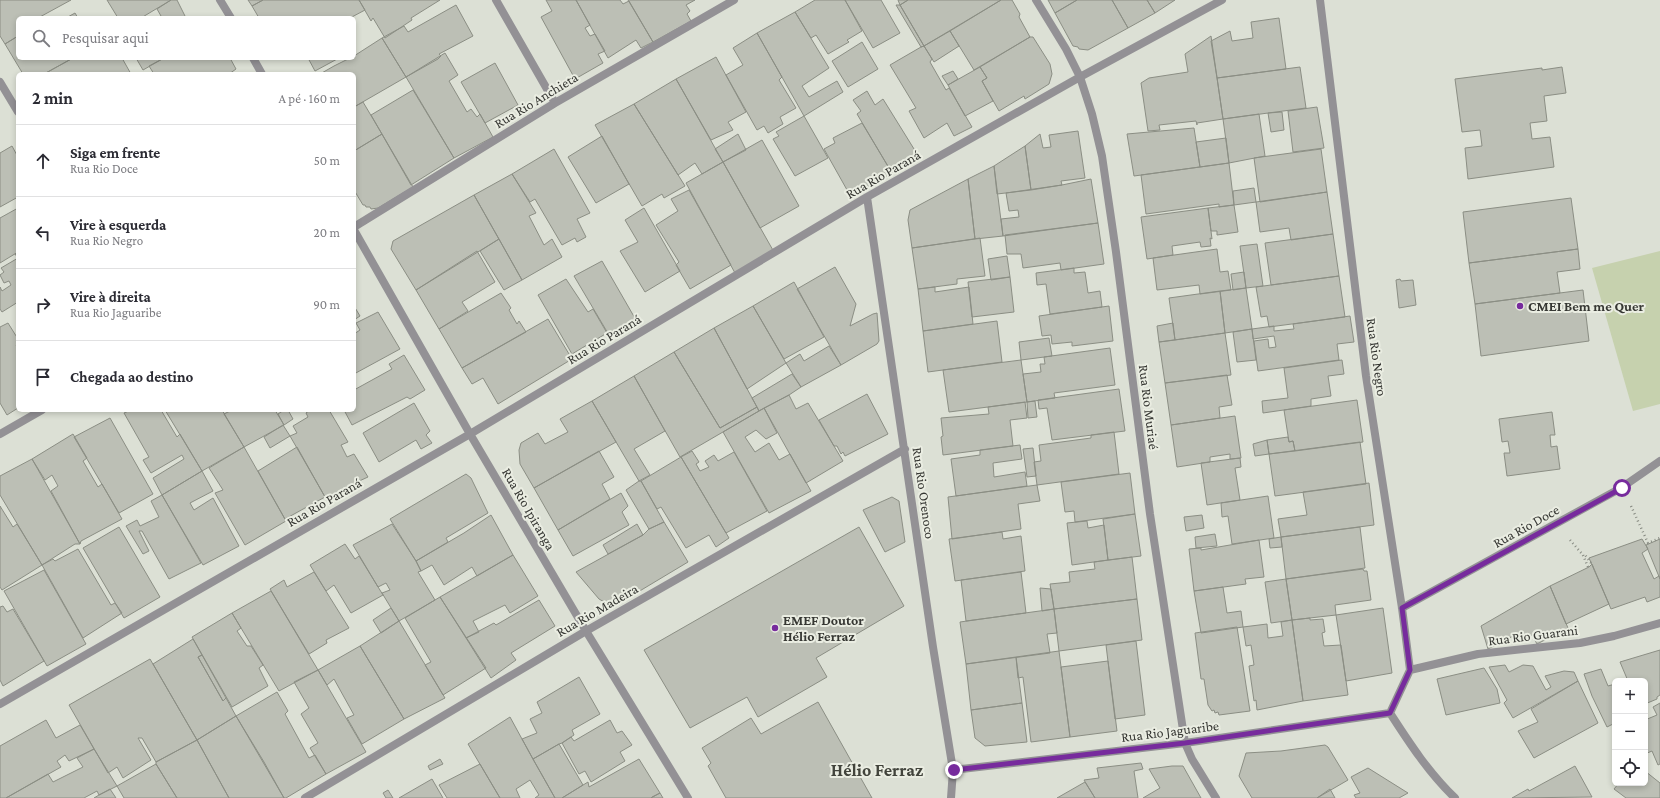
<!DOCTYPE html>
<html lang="pt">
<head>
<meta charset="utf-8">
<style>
  :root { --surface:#fff; --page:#f2f2f3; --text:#2b2b33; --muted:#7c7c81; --line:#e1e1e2 }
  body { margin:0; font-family:"Crimson Pro",serif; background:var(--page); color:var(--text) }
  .controls { position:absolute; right:12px; bottom:12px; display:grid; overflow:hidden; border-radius:6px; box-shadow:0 2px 6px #0003 }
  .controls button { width:36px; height:36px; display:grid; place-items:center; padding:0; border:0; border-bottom:1px solid var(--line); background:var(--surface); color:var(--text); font:20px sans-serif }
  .stop { position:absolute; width:12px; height:12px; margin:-9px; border:3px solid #772b9d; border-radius:50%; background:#fff }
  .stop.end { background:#772b9d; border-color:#fff; box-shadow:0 1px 4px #0008 }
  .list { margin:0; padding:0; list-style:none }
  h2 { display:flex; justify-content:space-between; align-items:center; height:52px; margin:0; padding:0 16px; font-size:17px }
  h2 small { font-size:13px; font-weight:400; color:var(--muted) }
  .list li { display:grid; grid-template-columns:26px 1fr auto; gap:12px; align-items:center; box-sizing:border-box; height:72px; padding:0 16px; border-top:1px solid var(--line) }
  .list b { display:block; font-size:15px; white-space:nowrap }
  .list p { margin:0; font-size:13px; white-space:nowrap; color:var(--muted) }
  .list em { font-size:13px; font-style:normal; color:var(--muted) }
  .icon { flex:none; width:22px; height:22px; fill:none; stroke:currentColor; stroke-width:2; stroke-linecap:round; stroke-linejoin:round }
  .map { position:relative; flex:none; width:1660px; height:798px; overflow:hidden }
  .search { position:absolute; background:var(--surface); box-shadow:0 2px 6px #0003; left:16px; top:16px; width:340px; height:44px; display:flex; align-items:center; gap:10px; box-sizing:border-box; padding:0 14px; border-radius:6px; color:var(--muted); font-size:15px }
  .panel { position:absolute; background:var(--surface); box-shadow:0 2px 6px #0003; left:16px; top:72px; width:340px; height:340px; border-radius:6px }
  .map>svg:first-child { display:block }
  .green { fill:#c6d1ae }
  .building { fill:#bcbfb5; stroke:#8b8e84 }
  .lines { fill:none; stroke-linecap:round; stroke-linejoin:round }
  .path { stroke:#888b83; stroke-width:2.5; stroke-dasharray:1 3; stroke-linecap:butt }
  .street { stroke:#939195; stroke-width:8 }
  .route { stroke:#772b9d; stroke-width:5 }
  .poi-dot { fill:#772b9d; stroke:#eaede2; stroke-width:1.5 }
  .labels { text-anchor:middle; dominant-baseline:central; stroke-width:4; stroke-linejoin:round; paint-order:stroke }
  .street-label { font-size:14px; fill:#363733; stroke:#eaede2 }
  .poi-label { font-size:14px; font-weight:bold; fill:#363733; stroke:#eaede2; text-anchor:start }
  .district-label { font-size:18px; font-weight:bold; fill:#42443c; stroke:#eaede2 }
</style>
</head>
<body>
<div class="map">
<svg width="1660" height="798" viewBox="0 0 1660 798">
  <rect width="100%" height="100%" fill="#dce0d5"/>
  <path class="green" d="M1660,251V404L1633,411L1592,268Z"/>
  <path class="building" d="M0,0H71L38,18H18V36L5,44L0,36Z
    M107,0H171L141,18H118Z
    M171,0H177L186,18H158L161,16L157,9Z
    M248,0H263L252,6Z
    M263,0H359L365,10L350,18H259L252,6Z
    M359,0H440L411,18L412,20L385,38L373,18L371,21Z
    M546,0H576L590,25L585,28L590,36L595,34L605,51L598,54L603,63L575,79L541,17L552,11Z
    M576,0H620L623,4L629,1L653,42L641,48L636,40L608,58Z
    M628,0H695L686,5L690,11L687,14L691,21L653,42Z
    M815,0H845L862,31L847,40L849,42L828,54L816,35L811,38L795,12Z
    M845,0H881L900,33L873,48Z
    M898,0H908L900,5Z
    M908,0H1001L924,46L900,5Z
    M1001,0H1012L1020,14L1019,17L1030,37L974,70L950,31Z
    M1048,0H1077L1055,13Z
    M1077,0H1112L1128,28L1088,50L1079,49L1078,47L1073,46L1055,13Z
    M1112,0H1147L1155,13L1128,28Z
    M1147,0H1175L1155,13Z
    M456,5L473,36L439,54L441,56L438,59L406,77L382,38L404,26L408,32Z
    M896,5H900L924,46L921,47Z
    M795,12L829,68L802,86L809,97L837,81L843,92L804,116L757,33Z
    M75,13L78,18H66Z
    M1279,18L1286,69L1217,78L1211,41L1230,31L1232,41L1253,38L1251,22Z
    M950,31L959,46L934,62L924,46Z
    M757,33L782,77L779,80L796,108L780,117L783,124L768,133L764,126L757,130L726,75L743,65L733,48Z
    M18,36V58H73L44,74H23L5,44Z
    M1211,36L1223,119L1197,123V125L1196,121L1159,125L1160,130L1148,131L1141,83L1149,78L1188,72L1185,54Z
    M1030,37H1033L1050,64L1052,74L1049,84L1025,99L1024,96L999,111L982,81L987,78L980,67Z
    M382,38L406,77L354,107V74H320L334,66L350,58H354V56Z
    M862,42L878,69L848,87L832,61Z
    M924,46L932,59L930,62L946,90L949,88L972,127L954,136L947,123L924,138L909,111L916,108L890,65L921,47Z
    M445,53L458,75L449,81L467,112L471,109L477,117L480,114L493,137L454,158L406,77Z
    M716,57L746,112L728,122L733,130L711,140L676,79Z
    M73,58H122L131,74H44Z
    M136,58H164L143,70Z
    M164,58H230L236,69L229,74H154L149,66Z
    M308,58H339L315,71Z
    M495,63L518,105L485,123L461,82Z
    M980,67L987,78L982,81L993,101L965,116L948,85Z
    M1300,67L1306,108L1223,119L1217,78Z
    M1562,67L1566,93L1544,96L1547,121L1530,123L1532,139L1550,137L1554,167L1468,179L1465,148L1482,146L1480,130L1462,132L1455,79L1542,68V70Z
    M953,71L958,79L948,85L942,76Z
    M676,79L723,162L702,174L695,163L678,175L634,104Z
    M413,90L454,158L411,185L371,115Z
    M867,91L875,105L883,99L919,157L892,173L857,114L861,111L853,100Z
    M363,102L382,134L354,151V107Z
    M634,104L685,186L664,198L662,194L642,206L595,125Z
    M1317,107L1324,148L1293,152L1288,111Z
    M1282,112L1284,130L1271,132L1268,113Z
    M1259,114L1265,156L1229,163L1223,119Z
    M804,116L828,158L795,176L773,139L779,136L776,132Z
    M862,123L892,173L851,197L824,149L835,143L833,138Z
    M1194,128L1200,167L1134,176L1127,134Z
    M1078,131L1085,178L1061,181L1062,185L1031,190L1025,146L1040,134L1043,148L1051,147L1049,135Z
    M382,134L413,187L378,208L371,209L370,207H366L365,205H363L354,190V151Z
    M738,134L746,150L723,162L715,149Z
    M602,136L629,184L596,203L568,157Z
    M1226,138L1229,163L1200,167L1196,142Z
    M762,140L799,206L760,228L723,162Z
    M12,146L18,157V197L0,207V153Z
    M1025,146L1031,190L997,194L994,166Z
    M554,149L590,213L577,219L586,237L577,242L575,238L562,245L535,199L530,202L512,174Z
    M1321,149L1327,192L1260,202L1254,158Z
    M723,162L774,252L735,273L686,183Z
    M1229,163L1234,205L1219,207V204L1146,214L1141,175Z
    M994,166L1003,236L975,239L968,179Z
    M512,174L536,213L529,216L544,245L552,239L562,257L522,280L474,195Z
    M968,179L975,239L912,248L908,220L910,210Z
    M1091,179L1098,223L1003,236L1001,219L1019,217L1018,210L1009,211L1006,193L1062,185Z
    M1254,188L1256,202L1234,205L1233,191Z
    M689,190L731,265L690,289L676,265L679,262L656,225L678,211L671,199Z
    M1327,192L1333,234L1291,240L1289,228L1260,232L1256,202Z
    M474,195L499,239L416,290L391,249L393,241Z
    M1571,198L1578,249L1469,263L1463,212Z
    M1234,205L1238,232L1217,235V231H1211L1208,208Z
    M18,208V252L0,263V218Z
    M644,208L680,271L645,292L620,251L638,242L625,220Z
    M1208,208L1212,239L1210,238L1211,246L1201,247L1200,242L1172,246L1173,255L1147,259L1141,217Z
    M1098,223L1104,264L1061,270L1060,263L1023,268L1021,254H1007L1005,235Z
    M1333,234L1339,276L1271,285L1265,243Z
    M980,238L985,276L957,279V284L918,289L912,248Z
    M499,239L522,280L504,290L480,251Z
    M1257,244L1263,286L1246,288L1240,246Z
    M1217,249L1220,272L1228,271L1231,290L1200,294L1199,285L1157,290L1153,258Z
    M1578,249L1580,269L1557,272L1560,293L1475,304L1469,263Z
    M477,251L495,282L462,302L468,311L439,329L416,290Z
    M18,252V302L2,312L0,309V287L2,291L11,285L9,281L4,283L0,275L4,272L1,268L18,258L15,254Z
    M1007,256L1010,277L991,280L988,259Z
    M602,261L636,320L609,335L574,276Z
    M835,267L856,304L850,326L873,314L877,313L879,341L877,344L841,365L797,289Z
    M1074,268V273L1085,272L1088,293L1100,291L1102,307L1050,314L1046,284L1037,285L1036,273Z
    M1244,272L1246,288L1233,290L1231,274Z
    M1339,276L1345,317L1269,327L1267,316L1261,317L1256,287Z
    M1010,277L1014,312L972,317L968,282Z
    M566,279L588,312L593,309L607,333L572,354L538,295Z
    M1400,279L1401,281L1413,280L1416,305L1399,308L1396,280Z
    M794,282L824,337L784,359L753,306Z
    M935,287V292L969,287L973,324L923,331L918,289Z
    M1246,288L1252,329L1225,333L1220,291Z
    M1583,290L1589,341L1481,356L1475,304Z
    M1220,291L1225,333L1175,340L1169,298Z
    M501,293L511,308L509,310L517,324L519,321L526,332L462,368L439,329Z
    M354,306L360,316L354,320Z
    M753,306L786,363L747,389L714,328Z
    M1109,306L1113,341L1072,346V342L1052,344L1051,335L1042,336L1039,316Z
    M378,312L400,349L354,374V334L360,330L356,323Z
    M1350,316L1354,342L1337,344L1339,360L1258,371L1254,341L1268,339L1269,348L1276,347L1274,336L1253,339L1252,329L1274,326V331L1294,329L1293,324Z
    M548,319L572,359L498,404L483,378L472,384L462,368Z
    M997,321L1002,362L928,372L923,331Z
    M8,323L18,339V344L16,345L18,348V408L7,415L0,403V327Z
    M1173,323L1175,340L1159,342L1157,326Z
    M714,328L757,407L720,428L674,352Z
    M1252,329L1256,360L1237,362L1233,332Z
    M1225,333L1231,375L1165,383L1159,342Z
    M1049,338L1052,356L1021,360L1019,342Z
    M829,346L841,365L801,387L786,363L800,354L804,361Z
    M1110,348L1115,385L1054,393L1055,398L1027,402L1023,374L1041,372L1040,364H1045L1044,357Z
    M674,352L720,428L757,407L759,411L680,457L634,376Z
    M404,355L425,390L410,399L407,397L352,425L344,410H354V390L392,369L389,364Z
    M1021,360L1027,402L949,412L943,370Z
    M1342,360L1344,374L1328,376L1331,396L1311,399V406L1263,413L1262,401L1288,398L1284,368Z
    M792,374L801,387L789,395L759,411L752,398Z
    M1227,375L1232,405L1219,407L1220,418L1171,425L1165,383Z
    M634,376L665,431L634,449L650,475L639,481L592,401Z
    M1119,389L1125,431L1052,440L1047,408L1039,409L1038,400Z
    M867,394L888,434L845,456L843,452L841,454L837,446H834L819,420Z
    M789,395L796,409L808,403L843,461L806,483L764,408Z
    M1357,400L1363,442L1295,451L1293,441L1289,442L1284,410Z
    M592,401L616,442L534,488L520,464L519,450L521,443L538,433L545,444L568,432L560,419Z
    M1035,401L1037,417L1028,418L1027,402Z
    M1025,402L1027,418L1010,420L1013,446L943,455L941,437L943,436L941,418L989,414L988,407Z
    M414,403L430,431L426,435L432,443L421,449L416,440L379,462L363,433Z
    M764,408L777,433L766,439L756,430L745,437L755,452L769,443L779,460L790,454L811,491L769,513L723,432Z
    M131,410H161L177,437L180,434L202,471L162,495L153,478L184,459L182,455L151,473L143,460L149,457L124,413Z
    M165,410H222L244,447L202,471Z
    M229,410H275L284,425L244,447L224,414L230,411Z
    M284,410H288L293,419L284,425L278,414Z
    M310,410H329L348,442L341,445L347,457L354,454L368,477L346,487L348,492L328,502L290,436L297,433L293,426L308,417L306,413Z
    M1552,412L1555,435H1550L1551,447L1557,446L1560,469L1507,476L1504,453H1510L1508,441L1502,442L1499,419Z
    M1235,416L1241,458L1230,459V454L1210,457V462L1177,467L1171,425Z
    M110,418L153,494L119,513L74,437Z
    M283,425L290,436L270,448L264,437Z
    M1114,432L1119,474L1037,485L1034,462L1041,461L1039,445L1091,438V435Z
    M73,434L87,458L83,461L98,487L102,484L122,519L81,541L80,544L51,491L58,486L52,475L45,480L32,459Z
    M1288,437L1289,442L1293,441L1295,451L1269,454L1267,440Z
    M1267,440L1269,454L1255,456L1253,444Z
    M1360,442L1366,484L1275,496L1269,454Z
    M1020,445L1022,459L993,463L994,477L1025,472L1027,486L956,496L951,459L980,455V450Z
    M244,447L286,521L245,545L215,493L223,490L209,468Z
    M297,447L325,497L285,519L258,471Z
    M1033,448L1036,476L1027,477L1023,449Z
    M599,451L614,477L602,484L610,499L558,530L534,488Z
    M692,451L699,462L696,464L700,471L709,467L705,461L714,455L718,461L734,452L767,511L726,533L681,457Z
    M681,457L729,538L716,547L709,535L686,548L661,507L657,509L641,481Z
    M1240,458L1241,467L1235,468L1240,500L1207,505L1201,463Z
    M32,459L80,544H75L42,565L0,495V476Z
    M202,471L213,491L190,503L194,510L213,498L239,546L203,565L162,495Z
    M1130,473L1135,514L1075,522L1074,511L1065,512L1061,482Z
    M466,474L471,478L488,513L446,538L448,542L416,561L390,519Z
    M639,481H641L664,522L649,529L626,490Z
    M1369,483L1374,525L1281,537L1278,519L1307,515L1303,492Z
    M1037,485L1040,501L1018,504L1021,529L952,539L948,497Z
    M621,493L628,506L622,512L629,525L573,556L558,530Z
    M162,495L201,563L169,579L142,531H139L149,551L143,554L126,526L137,520L140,526L159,517L151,501Z
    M1268,496L1274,538L1232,544L1228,516L1222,517L1221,503Z
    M892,497L899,501L905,542L885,552L863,510Z
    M0,506L13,527L17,524L42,565L2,590L0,587Z
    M1135,514L1141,556L1108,560L1103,519Z
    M491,515L513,555L477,576L472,567L444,585L432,565L421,571L416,561L464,533Z
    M1202,515L1204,528L1186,531L1184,517Z
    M1087,521L1088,528L1104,525L1108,560L1072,565L1067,523Z
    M664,522L688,562L613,607L599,599L576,572L643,535L649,529Z
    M392,524L416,561L421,571L418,572L435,600L399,621L382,593L390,590L386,583L378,587L353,545Z
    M637,524L643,535L608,554L603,545Z
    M119,527L160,597L124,618L83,548Z
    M859,527L904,606L816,658L827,677L758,717L747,697L690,728L644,650Z
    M1360,527L1365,568L1286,579L1281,537Z
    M1002,532L1003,539L1021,536L1025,571L955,581L949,539Z
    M1215,534L1217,546L1196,548L1195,537Z
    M1281,537L1282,547L1270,548L1269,539Z
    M1642,539L1648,549L1642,553L1654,579L1659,576L1660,579V597L1647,602L1645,597L1611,609L1589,558Z
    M1660,539V579L1646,545Z
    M1259,540L1264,577L1245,579L1246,584L1194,591L1189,549L1201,548V550Z
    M345,544L355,559L359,556L383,595L351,613L334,585L326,591L310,565Z
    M78,549L111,605L115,603L122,613L83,638L42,565L53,559L55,561Z
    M513,555L538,596L510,613L505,605L473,621L479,632L466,638L440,597Z
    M1132,557L1137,599L1054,609L1050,584L1070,582L1069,572L1095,569L1094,562Z
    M1592,564L1609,604L1566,624L1550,586L1589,567Z
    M1363,569L1364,571H1367L1371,600L1335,605L1336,615L1292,620L1286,579Z
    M44,570L86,644L47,666L4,591Z
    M314,572L349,628L326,640L327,643L309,654L270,589L284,580L287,587Z
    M1021,572L1026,613L966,621L961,580Z
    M1286,579L1292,620L1271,623L1265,582Z
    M1550,586L1568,628L1537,644L1532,635L1519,642L1515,635L1488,649L1481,626Z
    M1223,587L1227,613L1241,611L1243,627L1201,633L1194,591Z
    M1040,588L1051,589L1054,609L1042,611Z
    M271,591L318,670L279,691L232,613Z
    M440,597L486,668L443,695L425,665L431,662L405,618Z
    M1137,599L1142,640L1059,651L1054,609Z
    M539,600L555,626L511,653L516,660L491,678L466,638L494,623L496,625Z
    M3,606L7,612L13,609L44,661L3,686L0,680V607Z
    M391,608L399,621L381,633L373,620Z
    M1383,608L1392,673L1346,681L1336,615Z
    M1054,609L1057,633L1047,634L1050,653L966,664L960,622Z
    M232,613L241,628L237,631L247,646H251L263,665L259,668L268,686L232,707L192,637Z
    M1310,618V620L1323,619L1325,632L1322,633L1324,646L1341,645L1348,695L1303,701L1292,620Z
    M1292,620L1303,701L1257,710L1256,700L1254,701L1249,666L1254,665L1251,645L1246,646L1243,627L1267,624L1268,638L1283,636L1281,622Z
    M399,621L445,698L404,719L360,646Z
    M1237,627L1250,711L1219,715L1218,712L1215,713L1214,710L1212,711L1208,705L1204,679H1201L1195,633Z
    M193,639L202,655L198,657L223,701L226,698L236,716L197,740L153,664Z
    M1136,641L1145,715L1115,719L1106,645Z
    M360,646L404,719L362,744L347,718L354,715L334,679L327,685L318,670Z
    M1660,650V695L1657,697V699L1645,704V681H1628L1620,662Z
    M1059,651L1070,737L1031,742L1023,677L1018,678L1016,657Z
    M202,655L226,698L223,701L198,657Z
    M1016,657L1022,703L971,710L966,664Z
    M150,659L197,740L156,762L142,738H138L151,760L123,778L117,767L108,773L69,705Z
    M1108,661L1117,731L1070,737L1061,667Z
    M1505,665L1509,672L1523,665L1533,666L1546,690L1551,687L1545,676L1564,671L1574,672L1578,681L1513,718L1504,703L1507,700L1489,667Z
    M1484,668L1497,689L1500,703L1446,715L1437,679Z
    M1601,669L1608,686L1615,684V723L1607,727L1592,696L1584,674Z
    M318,670L366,752L326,774L310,748L318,743L301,714L309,708L294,682Z
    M579,677L600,714L572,730L574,735L562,743L559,744L533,759L522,739L537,733L530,719L542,713L537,702Z
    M1578,681L1598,723L1534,758L1518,731L1538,722L1531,709Z
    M277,692L288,711L285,714L309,758L315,755L326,774L286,798H284L236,716Z
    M818,702L872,798H726L708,766L711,763L702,748L751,718L761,734Z
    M1022,703L1027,742L985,746L975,738L971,710Z
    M1660,703V764L1658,765L1652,751L1645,754V720L1657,715L1653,707Z
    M236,716L264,762L284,798H229L197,740Z
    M510,717L534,761L555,798H535L539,795L530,780L516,789L520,798H500L468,744Z
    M46,720L56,738L80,725L94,749L69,761L65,755L57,761L61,767L6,798H0V746Z
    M610,720L617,733L622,731L632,745L620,752L625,761L591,782L585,771L579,774L562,743L571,737L574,741Z
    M197,740L229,798H177L156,764V762Z
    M559,744L583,785L562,798H555L533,759Z
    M1325,745L1328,747L1348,780L1317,798H1252L1239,776L1246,753L1281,751Z
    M94,749L117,786L99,795L97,791L84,798H6L48,774L53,782L83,767L77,758Z
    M440,759L443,764L430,770L428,766Z
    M639,759L660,793L651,798H562L588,782L589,787Z
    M1141,763L1143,769L1134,771L1138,798H1095L1084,780L1099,778L1097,768Z
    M156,764L177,798H124L117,786Z
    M480,764L500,798H447L439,785Z
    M1172,766H1183L1201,798H1143L1160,788L1149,769Z
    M1575,766L1592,797L1512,798L1528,789L1529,791Z
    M1368,768L1408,793L1399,798H1356L1354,795L1360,793L1351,777Z
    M1645,771L1660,783V798H1626L1614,789L1619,783H1645Z
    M432,779L443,798H399Z
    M1085,782L1095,798H1057Z
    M110,789L116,798H94L99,795Z
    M1330,789L1335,798H1317Z
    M388,790L393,798H386L383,793Z
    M660,793L663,798H651L652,797Z"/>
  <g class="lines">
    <path class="path" d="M1631,506L1648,543L1660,538
      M1570,540L1583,555
      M1588,567L1583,555H1585L1591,563"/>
    <path class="street" d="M220,0L231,18
      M496,0L555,103
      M1036,0L1066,49L1080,77L1092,114L1102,156L1116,252L1150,514L1185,743L1192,759L1216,798
      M1320,0L1366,376L1402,608L1410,670L1390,713
      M253,58L262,74
      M0,82L18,112
      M867,197L933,647L953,770L951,798
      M354,227L555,103L734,0
      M354,230L470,434L586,631L688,798
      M0,434L42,410
      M1402,608L1621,488L1660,461
      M1410,670L1478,654L1580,643L1614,636L1660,623
      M0,704L470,434L867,197L1080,77L1222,0
      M1390,713C1410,744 1429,773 1455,798
      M953,770L1185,743L1390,713
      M305,798L586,631L905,449"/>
  </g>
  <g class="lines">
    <path class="route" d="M954,770L1185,743L1390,713L1410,670L1402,608L1622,488"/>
  </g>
  <g class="poi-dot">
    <circle cx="1520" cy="306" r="4"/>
    <circle cx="775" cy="628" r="4"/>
  </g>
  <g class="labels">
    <g class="street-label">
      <text transform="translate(536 100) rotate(-31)">Rua Rio Anchieta</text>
      <text transform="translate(883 174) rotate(-30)">Rua Rio Paraná</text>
      <text transform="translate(604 339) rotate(-31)">Rua Rio Paraná</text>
      <text transform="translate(1377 357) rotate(82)">Rua Rio Negro</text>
      <text transform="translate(1149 407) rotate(83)">Rua Rio Muriaé</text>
      <text transform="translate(924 493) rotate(82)">Rua Rio Orenoco</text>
      <text transform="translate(324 502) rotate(-30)">Rua Rio Paraná</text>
      <text transform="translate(529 509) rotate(60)">Rua Rio Ipiranga</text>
      <text transform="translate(1526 526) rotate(-29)">Rua Rio Doce</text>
      <text transform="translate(597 610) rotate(-30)">Rua Rio Madeira</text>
      <text transform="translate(1533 635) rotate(-7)">Rua Rio Guarani</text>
      <text transform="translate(1170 731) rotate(-7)">Rua Rio Jaguaribe</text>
    </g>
    <g class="poi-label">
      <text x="1528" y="306">CMEI Bem me Quer</text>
      <text x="783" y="620">EMEF Doutor<tspan x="783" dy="16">Hélio Ferraz</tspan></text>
    </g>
    <g class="district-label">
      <text x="877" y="770">Hélio Ferraz</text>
    </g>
  </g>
</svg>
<div class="controls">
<button>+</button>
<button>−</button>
<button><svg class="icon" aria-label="locate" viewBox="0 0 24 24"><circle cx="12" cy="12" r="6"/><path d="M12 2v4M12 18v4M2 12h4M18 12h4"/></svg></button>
</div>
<div class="stop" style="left:1622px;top:488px"></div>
<div class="stop end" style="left:954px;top:770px"></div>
<div class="search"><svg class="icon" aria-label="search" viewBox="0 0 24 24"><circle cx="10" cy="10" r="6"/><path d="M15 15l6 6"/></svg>Pesquisar aqui</div>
<section class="panel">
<h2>2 min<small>A pé · 160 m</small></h2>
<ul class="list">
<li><svg class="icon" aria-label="ahead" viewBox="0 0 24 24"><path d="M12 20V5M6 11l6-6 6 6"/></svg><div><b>Siga em frente</b><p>Rua Rio Doce</p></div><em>50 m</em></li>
<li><svg class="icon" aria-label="left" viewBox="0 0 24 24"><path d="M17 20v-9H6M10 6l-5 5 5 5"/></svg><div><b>Vire à esquerda</b><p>Rua Rio Negro</p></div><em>20 m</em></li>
<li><svg class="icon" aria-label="right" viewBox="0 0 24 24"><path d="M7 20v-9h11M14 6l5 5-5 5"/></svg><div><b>Vire à direita</b><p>Rua Rio Jaguaribe</p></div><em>90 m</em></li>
<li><svg class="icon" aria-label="arrive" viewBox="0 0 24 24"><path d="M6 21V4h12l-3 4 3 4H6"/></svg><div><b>Chegada ao destino</b></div></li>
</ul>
</section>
</div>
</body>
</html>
